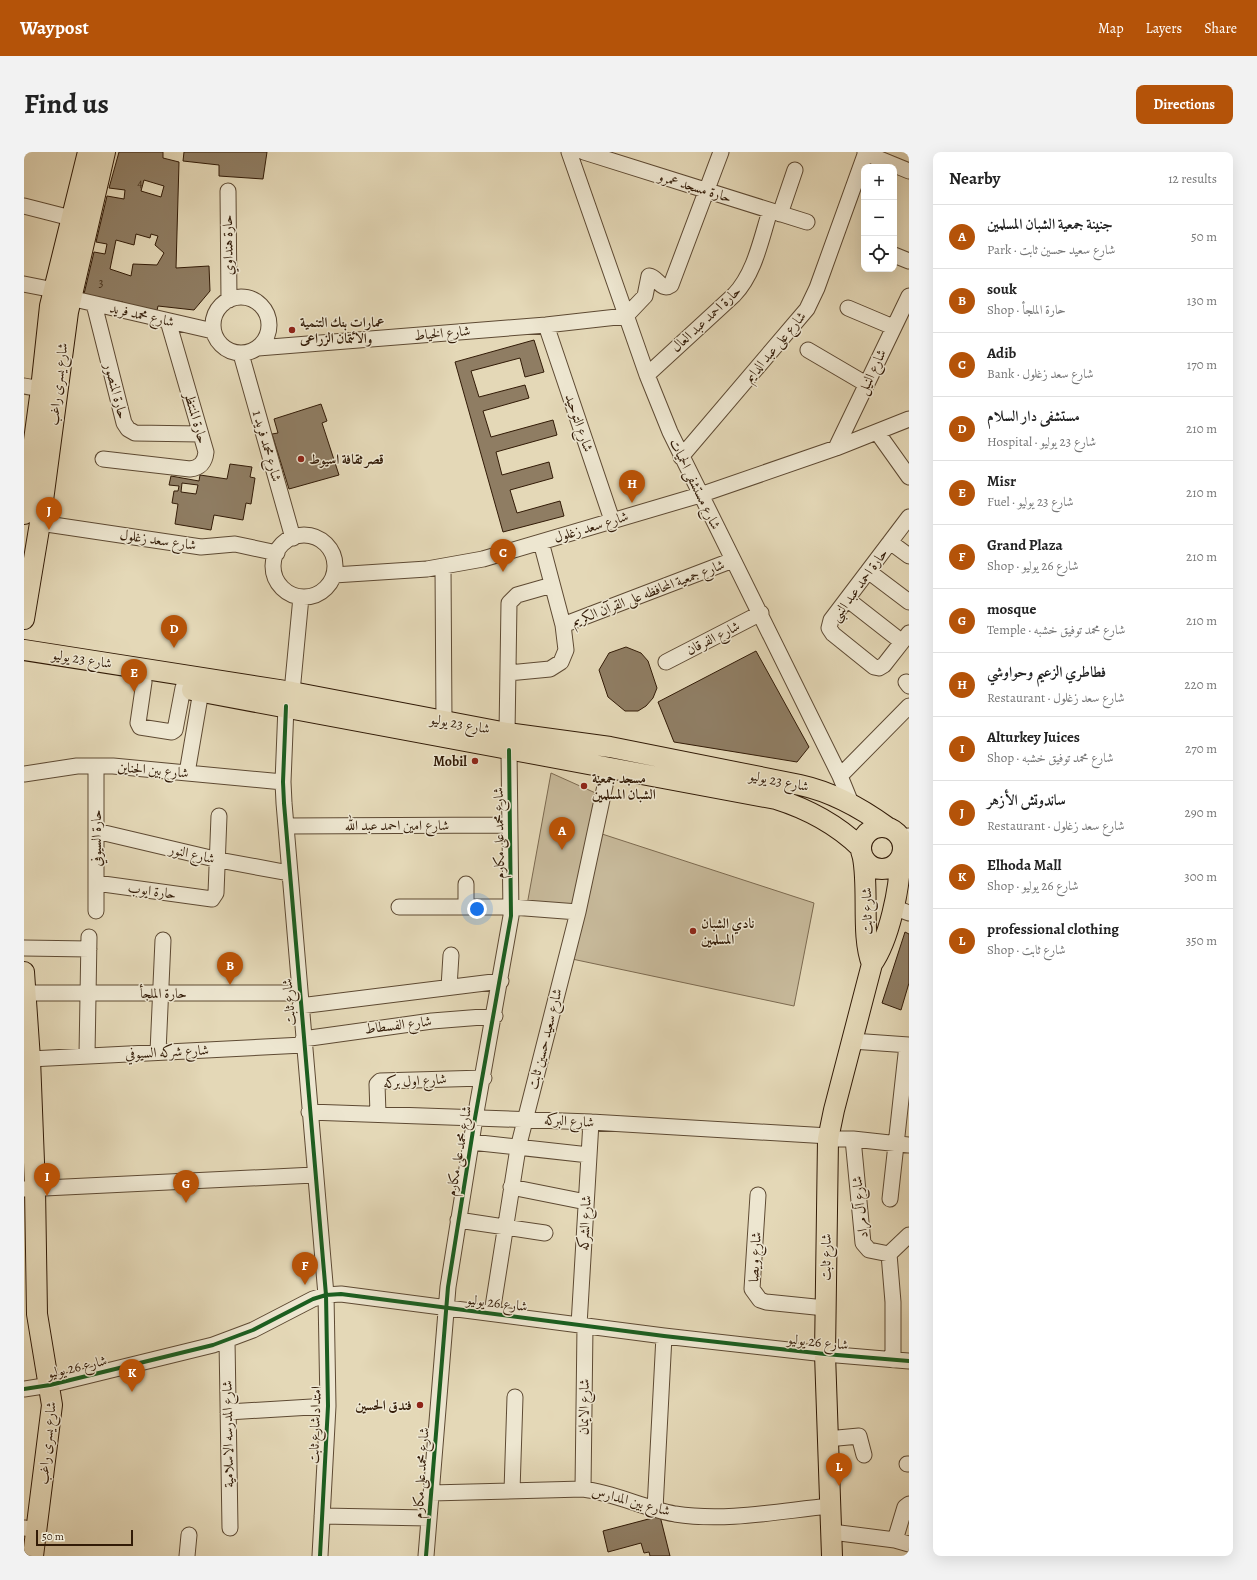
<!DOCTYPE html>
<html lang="en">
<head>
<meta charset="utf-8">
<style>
  :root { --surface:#fff; --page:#f2f2f2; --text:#222; --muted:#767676; --line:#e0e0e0; --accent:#b45309 }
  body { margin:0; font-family:Alegreya,Amiri,serif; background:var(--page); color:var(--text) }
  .controls { position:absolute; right:12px; top:12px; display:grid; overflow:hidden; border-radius:8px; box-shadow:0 4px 16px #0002 }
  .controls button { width:36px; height:36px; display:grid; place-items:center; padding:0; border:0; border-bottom:1px solid var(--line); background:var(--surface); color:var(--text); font:20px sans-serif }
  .scale { position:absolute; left:12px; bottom:10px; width:97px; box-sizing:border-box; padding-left:4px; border:2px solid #321b07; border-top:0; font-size:11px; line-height:14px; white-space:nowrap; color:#321b07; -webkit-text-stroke:3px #ede6d0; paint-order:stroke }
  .you { position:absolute; left:453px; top:757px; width:14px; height:14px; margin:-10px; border:3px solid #fff; border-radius:50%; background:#1a73e8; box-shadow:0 0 0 6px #1a73e833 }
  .badge { display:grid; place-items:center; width:26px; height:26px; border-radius:50%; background:var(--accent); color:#fff; font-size:13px; font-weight:700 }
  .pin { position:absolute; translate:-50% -33px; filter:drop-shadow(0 1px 2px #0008) }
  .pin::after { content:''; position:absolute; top:21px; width:14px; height:12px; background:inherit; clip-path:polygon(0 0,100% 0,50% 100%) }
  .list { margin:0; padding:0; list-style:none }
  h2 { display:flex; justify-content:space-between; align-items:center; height:52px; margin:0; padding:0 16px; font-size:17px }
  h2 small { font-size:13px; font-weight:400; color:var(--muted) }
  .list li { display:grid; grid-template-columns:26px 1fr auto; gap:12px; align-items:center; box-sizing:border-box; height:64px; padding:0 16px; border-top:1px solid var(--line) }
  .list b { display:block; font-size:15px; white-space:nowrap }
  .list p { margin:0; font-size:13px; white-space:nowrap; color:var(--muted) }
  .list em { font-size:13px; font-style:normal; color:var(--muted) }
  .icon { flex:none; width:22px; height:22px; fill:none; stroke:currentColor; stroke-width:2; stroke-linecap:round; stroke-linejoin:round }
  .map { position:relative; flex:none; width:885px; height:1404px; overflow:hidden; border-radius:8px }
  header { display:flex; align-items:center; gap:24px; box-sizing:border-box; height:56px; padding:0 20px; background:var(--accent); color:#fff }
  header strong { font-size:19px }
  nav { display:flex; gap:22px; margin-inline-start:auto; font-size:14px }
  .intro { display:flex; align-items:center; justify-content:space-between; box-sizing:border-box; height:96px; padding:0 24px }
  h1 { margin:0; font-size:28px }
  .button { padding:10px 18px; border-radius:8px; background:var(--accent); color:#fff; font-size:14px; font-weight:700 }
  main { display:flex; gap:24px; padding:0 24px }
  aside { flex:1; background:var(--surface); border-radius:8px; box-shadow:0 4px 16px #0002 }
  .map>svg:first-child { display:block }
  .green { fill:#c6b899; stroke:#7c6a50 }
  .building { fill:#8f7d63; stroke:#321b07; fill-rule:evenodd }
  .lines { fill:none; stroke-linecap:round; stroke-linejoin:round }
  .minor-casing { stroke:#5e4a33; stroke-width:17 }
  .major-casing { stroke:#321b07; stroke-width:22 }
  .minor { stroke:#ede6d0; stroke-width:15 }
  .major { stroke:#e4d8b7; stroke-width:20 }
  .cycleway-casing { stroke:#ede6d0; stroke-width:6 }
  .cycleway { stroke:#1b5e20; stroke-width:4 }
  .poi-dot { fill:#8f2418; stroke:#ede6d0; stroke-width:1.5 }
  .labels { text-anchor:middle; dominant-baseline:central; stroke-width:3; stroke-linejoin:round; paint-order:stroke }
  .number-label { font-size:12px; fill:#49341e }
  .street-label { font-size:14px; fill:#321b07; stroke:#ede6d0 }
  .poi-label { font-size:14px; font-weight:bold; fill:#321b07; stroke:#ede6d0; text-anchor:start }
</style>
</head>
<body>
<header>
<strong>Waypost</strong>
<nav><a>Map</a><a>Layers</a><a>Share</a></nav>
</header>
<div class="intro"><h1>Find us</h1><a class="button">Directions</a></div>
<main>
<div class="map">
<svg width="885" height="1404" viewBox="0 0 885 1404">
  <rect width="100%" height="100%" fill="#e4d8b7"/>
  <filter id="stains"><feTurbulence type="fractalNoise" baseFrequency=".005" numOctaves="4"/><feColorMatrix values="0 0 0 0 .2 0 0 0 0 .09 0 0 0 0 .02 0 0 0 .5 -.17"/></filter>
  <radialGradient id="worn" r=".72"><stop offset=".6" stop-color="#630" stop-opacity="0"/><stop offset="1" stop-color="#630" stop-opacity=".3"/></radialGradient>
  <path class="green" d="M527,621L576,643L551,757L503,753Z
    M575,681L790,751L770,854L548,807Z"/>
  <path class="building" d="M95,0H139V6L155,10L152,116L185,114L186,139L170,158L134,154L132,163L99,157V150L60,142L70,100L81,102L83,92L72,90L83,44L100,47L101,38L85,36ZM120,28L140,34L137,45L117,39ZM112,82L126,86L127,82L134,84L131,93L140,101L133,113L109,112L107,124L86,117L92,88L110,93Z
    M160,0H243L239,27L195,24V13L159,9Z
    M510,188L520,220L501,225L496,206L447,219L455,245L501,233L505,246L459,259L467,285L529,268L533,283L472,300L478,323L525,310L529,326L486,338L493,361L536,349L540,364L479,380L431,210Z
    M297,252L303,269L298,271L315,323L265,337L248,282L254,281L250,267Z
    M206,312L228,315L226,325L231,326L227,352L222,351L219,368L190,363L187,378L151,372L154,352L148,351L150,339H154L155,334L145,333L147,324L175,329L176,323L203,327ZM158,331L174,333L172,342L157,340Z
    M602,495L617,501L624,509L633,536L629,546L622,554L614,559H601L584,545L575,518L585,501Z
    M732,499L785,595L773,610L650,590L634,550Z
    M881,780L885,782V831L877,858L858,851Z
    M636,1364L646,1404H626L625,1400L620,1401L617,1391L584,1400L579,1379Z"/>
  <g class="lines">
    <g class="minor-casing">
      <path id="minor" d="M545,0L623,223L646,280L816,624L827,651
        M560,0L783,70
        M841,1L885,19
        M204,39L205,148
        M0,54L47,66
        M756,62L771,18
        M870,103L885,109
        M0,132L30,138
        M189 173a28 28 0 1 1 56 0a28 28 0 1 1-56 0Z
        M46,146L189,179
        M70,152L100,271L104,277L111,281L176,282
        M824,156L869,175
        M522,173L588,368
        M234,196L522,173L602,164L621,144L625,124C634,125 637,140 647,133L697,0
        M784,198L842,232
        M217,202L269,386
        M623,223L710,143C731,121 737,87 746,59
        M0,234L17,237
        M853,280L885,325
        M812,296L885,144
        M657,305L783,157L793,136L842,0
        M79,307L166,317C176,316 181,310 182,300L144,169
        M885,365L807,468L805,476L809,482L850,515L855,516L860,513L885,481
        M16,371L177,395L211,392L253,401
        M249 414a31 31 0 1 1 62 0a31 31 0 1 1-62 0Z
        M866,390L885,404
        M419,415L420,570
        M844,419L885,450
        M310,423L403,417L459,407L676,343L812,296L885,267
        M823,447L878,490
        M539,473L709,408
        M642,510L737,461
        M484,521L526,517L537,510L542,498L539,473L517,390
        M120,530L114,571L116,575L148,580L151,578L159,536
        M882,530L885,534
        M268,540L277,445
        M262,554L259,630L260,651L302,1143L304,1254L296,1404
        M483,581L485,451L493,443L528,433
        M163,621L177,539
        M0,622L53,614H89L259,630
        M816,624L885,554
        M262,674L485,673
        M72,679L195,708L265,721
        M876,685L885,684
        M72,731L188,747L192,741L195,664
        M442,732V755
        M375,755H488L554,760
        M869,755L885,761
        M72,759V614
        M0,796L65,797
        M425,835L427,803
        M3,841H275
        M276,854L477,829
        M279,887L408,869L471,864
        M828,889L885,893
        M134,900L139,788
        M63,903L65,785
        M6,907L279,893
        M285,960L567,970L805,984
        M354,962L353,932L356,929L460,926
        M804,987H829L885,993
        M829,987L839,1091L845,1098L865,1102L885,1083
        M447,990L565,1003
        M487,1035L562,1050
        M0,1037L290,1023
        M734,1043L728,1137L736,1148L742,1150L801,1156
        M866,1047L883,893
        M434,1068L521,1081
        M865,1102L869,1150V1208
        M468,1161L494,996L554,760L585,615
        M555,1173L567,970
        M203,1188L206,1376
        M0,1237L26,1233L189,1193L229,1178L289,1147L302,1143L317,1142L640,1184L801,1202L885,1209
        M204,1260L304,1254
        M803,1287L835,1284L840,1303
        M883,1312H885
        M559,1337L561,1174
        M488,1339L491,1245
        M407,1341L559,1337C591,1341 619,1356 651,1362C702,1370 755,1359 806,1354
        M631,1357L640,1184
        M298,1364L405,1366
        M0,1376L12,1378
        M808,1380L871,1388L885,1392
        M871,1388L881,1355L885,1352
        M163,1404L165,1383
        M402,1404L424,1135L451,966L487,764L485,598"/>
    </g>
    <g class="major-casing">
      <path id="major" d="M0,362L17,237L26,154L64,0
        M0,467L16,371L44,160L81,0
        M0,498L268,540L483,581L586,595L776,633C808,640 837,656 863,675
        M168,538L752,647C784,657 811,671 836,695
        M837 696a21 21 0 1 1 42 0a21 21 0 1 1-42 0Z
        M839,706C845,738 837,784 848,812
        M0,820L6,907L11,1036L13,1162L28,1253L9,1404
        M808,1404L801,1202L804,987L810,958L848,812C865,788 876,736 876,707"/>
    </g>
    <use href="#minor" class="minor"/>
    <use href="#major" class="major"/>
    <g class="cycleway-casing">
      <path id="cycleway" d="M262,554L259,630L260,651L302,1143L304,1254L296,1404
        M0,1237L26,1233L189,1193L229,1178L289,1147L302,1143L317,1142L640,1184L801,1202L885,1209
        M402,1404L424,1135L451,966L487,764L485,598"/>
    </g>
    <use href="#cycleway" class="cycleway"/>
  </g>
  <g class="poi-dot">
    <circle cx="268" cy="178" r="4"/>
    <circle cx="277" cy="307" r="4"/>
    <circle cx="451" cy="609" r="4"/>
    <circle cx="560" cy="634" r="4"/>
    <circle cx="669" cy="779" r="4"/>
    <circle cx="396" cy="1253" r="4"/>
  </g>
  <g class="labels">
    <g class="number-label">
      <text x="116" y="31">4</text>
      <text x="77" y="131">3</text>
    </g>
    <g class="street-label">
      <text transform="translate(671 35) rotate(17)">حارة مسجد عمرو</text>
      <text transform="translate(204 93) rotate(-91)">حارة هنداوي</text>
      <text transform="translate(118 163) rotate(13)">شارع محمد فريد</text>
      <text transform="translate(682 167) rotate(-43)">حارة احمد عبد العال</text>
      <text transform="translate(418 181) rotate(-5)">شارع الخياط</text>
      <text transform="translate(751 195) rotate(-50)">شارع على عبد الدايم</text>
      <text transform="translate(848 220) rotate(-65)">شارع النيل</text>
      <text transform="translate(34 232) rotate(-83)">شارع يسرى راغب</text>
      <text transform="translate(92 239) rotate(75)">حارة المنصور</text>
      <text transform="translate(172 266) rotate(74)">حارة المنتظر</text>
      <text transform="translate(555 271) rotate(71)">شارع التوحيد</text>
      <text transform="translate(243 294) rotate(74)">شارع محمد فريد 1</text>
      <text transform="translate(671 332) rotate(64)">شارع مستشفى الحميات</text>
      <text transform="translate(567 375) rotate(-17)">شارع سعد زغلول</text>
      <text transform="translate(134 388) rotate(8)">شارع سعد زغلول</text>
      <text transform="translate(835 433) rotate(-54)">حارة احمد عبد النبى</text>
      <text transform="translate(624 441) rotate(-21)">شارع جمعية المحافظه على القرآن الكريم</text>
      <text transform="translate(689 486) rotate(-27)">شارع الفرقان</text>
      <text transform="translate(58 507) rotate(9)">شارع 23 يوليو</text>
      <text transform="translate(436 572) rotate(10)">شارع 23 يوليو</text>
      <text transform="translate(129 618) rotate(5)">شارع بين الجناين</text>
      <text transform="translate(755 629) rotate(11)">شارع 23 يوليو</text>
      <text x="373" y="673">شارع امين احمد عبد الله</text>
      <text transform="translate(475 681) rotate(-91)">شارع محمد على مكارم</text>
      <text transform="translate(72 686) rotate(-90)">حارة السيوفي</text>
      <text transform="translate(168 702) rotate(13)">شارع النور</text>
      <text transform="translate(128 739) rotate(8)">حارة ايوب</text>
      <text transform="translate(843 759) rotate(-91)">شارع ثابت</text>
      <text x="139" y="841">حارة الملجأ</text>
      <text transform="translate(265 850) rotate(-95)">شارع ثابت</text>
      <text transform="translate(374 873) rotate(-7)">شارع الفسطاط</text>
      <text transform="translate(521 887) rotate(-76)">شارع سعيد حسين ثابت</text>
      <text transform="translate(143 900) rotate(-3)">شارع شركه السيوفي</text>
      <text transform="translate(391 929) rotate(-4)">شارع اول بركه</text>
      <text transform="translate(545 969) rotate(3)">شارع البركه</text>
      <text transform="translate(435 999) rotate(-80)">شارع محمد على مكارم</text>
      <text transform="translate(836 1055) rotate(-96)">شارع آل مراد</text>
      <text transform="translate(561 1071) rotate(-87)">شارع الشركه</text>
      <text transform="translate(731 1105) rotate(-87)">شارع ويصا</text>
      <text transform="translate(802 1105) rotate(-89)">شارع ثابت</text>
      <text transform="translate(473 1151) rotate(7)">شارع 26 يوليو</text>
      <text transform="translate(794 1190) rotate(6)">شارع 26 يوليو</text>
      <text transform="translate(53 1215) rotate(-13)">شارع 26 يوليو</text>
      <text transform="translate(560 1255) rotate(-89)">شارع الايمان</text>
      <text transform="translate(291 1273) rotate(-88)">امتداد شارع ثابت</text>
      <text transform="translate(204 1282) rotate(-91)">شارع المدرسه الاسلامية</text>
      <text transform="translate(23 1291) rotate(-84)">شارع يسرى راغب</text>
      <text transform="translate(397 1321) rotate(-86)">شارع محمد على مكارم</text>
      <text transform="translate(607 1349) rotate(15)">شارع بين المدارس</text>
    </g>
    <g class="poi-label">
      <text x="276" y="170">عمارات بنك التنمية<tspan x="276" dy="16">والائتمان الزراعى</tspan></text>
      <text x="285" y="307">قصر ثقافة اسيوط</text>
      <text x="443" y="609" text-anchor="end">Mobil</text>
      <text x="568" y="626">مسجد جمعية<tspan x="568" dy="16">الشبان المسلمين</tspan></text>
      <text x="677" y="771">نادي الشبان<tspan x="677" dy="16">المسلمين</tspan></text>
      <text x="388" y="1253" text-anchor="end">فندق الحسين</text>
    </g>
  </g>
  <rect width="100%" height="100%" filter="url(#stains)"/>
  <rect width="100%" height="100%" fill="url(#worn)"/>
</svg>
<div class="controls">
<button>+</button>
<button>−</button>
<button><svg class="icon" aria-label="locate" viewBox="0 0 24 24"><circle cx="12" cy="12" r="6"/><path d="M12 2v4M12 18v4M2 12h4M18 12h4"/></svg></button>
</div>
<div class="scale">50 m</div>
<div class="you"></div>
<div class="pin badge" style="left:538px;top:698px">A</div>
<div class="pin badge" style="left:206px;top:833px">B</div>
<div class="pin badge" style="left:479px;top:420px">C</div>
<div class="pin badge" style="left:150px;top:496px">D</div>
<div class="pin badge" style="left:110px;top:540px">E</div>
<div class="pin badge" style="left:281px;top:1133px">F</div>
<div class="pin badge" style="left:162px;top:1051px">G</div>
<div class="pin badge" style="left:608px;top:351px">H</div>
<div class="pin badge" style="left:23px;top:1044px">I</div>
<div class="pin badge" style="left:25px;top:378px">J</div>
<div class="pin badge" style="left:108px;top:1240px">K</div>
<div class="pin badge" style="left:815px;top:1334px">L</div>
</div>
<aside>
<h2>Nearby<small>12 results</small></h2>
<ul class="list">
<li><span class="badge">A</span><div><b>جنينة جمعية الشبان المسلمين</b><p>Park · شارع سعيد حسين ثابت</p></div><em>50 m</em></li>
<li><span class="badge">B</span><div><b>souk</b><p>Shop · حارة الملجأ</p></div><em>130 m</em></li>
<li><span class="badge">C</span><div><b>Adib</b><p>Bank · شارع سعد زغلول</p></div><em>170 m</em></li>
<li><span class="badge">D</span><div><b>مستشفى دار السلام</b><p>Hospital · شارع 23 يوليو</p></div><em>210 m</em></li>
<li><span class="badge">E</span><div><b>Misr</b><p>Fuel · شارع 23 يوليو</p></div><em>210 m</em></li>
<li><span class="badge">F</span><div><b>Grand Plaza</b><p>Shop · شارع 26 يوليو</p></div><em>210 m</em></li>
<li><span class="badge">G</span><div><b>mosque</b><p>Temple · شارع محمد توفيق خشبه</p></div><em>210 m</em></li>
<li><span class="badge">H</span><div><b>فطاطري الزعيم وحواوشي</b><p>Restaurant · شارع سعد زغلول</p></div><em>220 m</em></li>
<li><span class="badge">I</span><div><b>Alturkey Juices</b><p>Shop · شارع محمد توفيق خشبه</p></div><em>270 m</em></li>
<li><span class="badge">J</span><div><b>ساندوتش الأزهر</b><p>Restaurant · شارع سعد زغلول</p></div><em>290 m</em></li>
<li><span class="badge">K</span><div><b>Elhoda Mall</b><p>Shop · شارع 26 يوليو</p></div><em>300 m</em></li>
<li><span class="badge">L</span><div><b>professional clothing</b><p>Shop · شارع ثابت</p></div><em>350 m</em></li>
</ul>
</aside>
</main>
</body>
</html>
